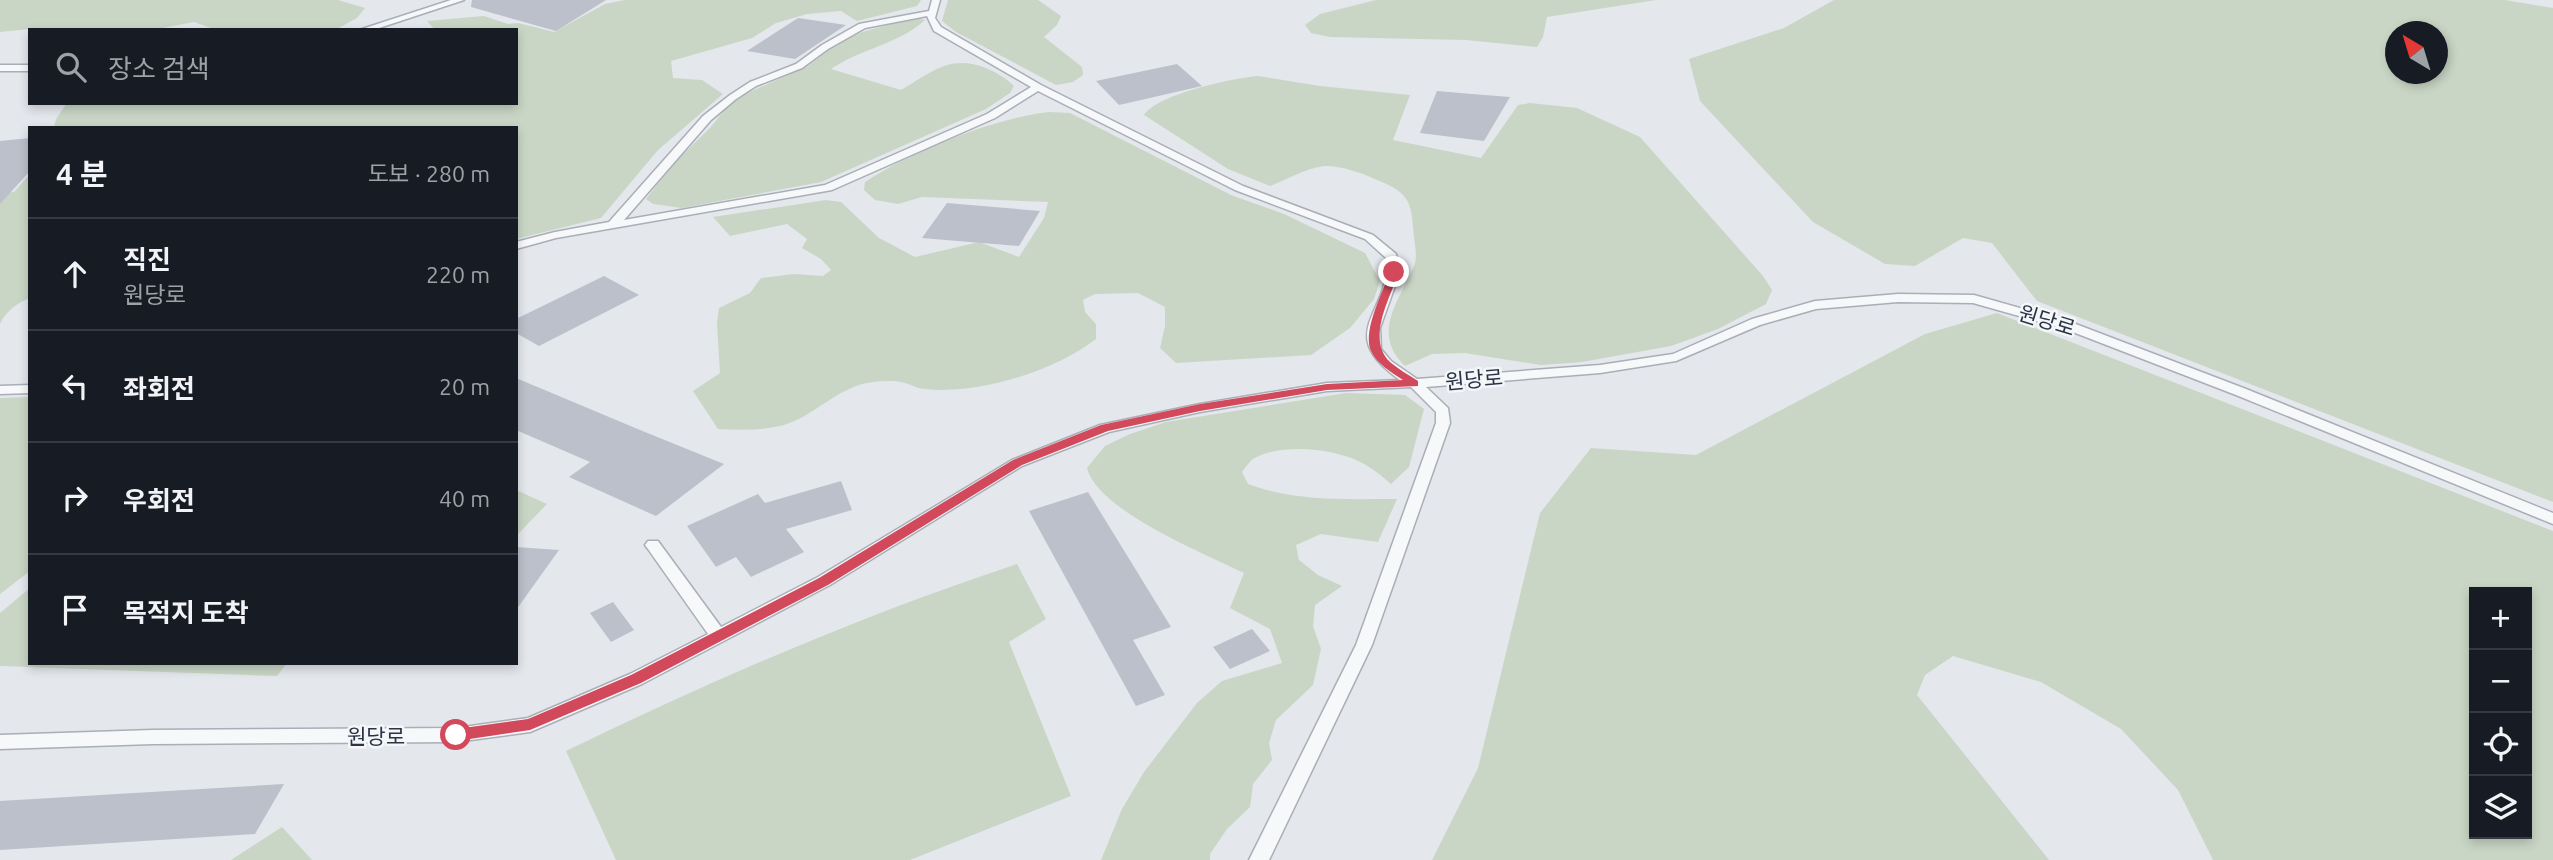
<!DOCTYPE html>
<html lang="ko">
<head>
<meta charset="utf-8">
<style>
  :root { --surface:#171b24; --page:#242831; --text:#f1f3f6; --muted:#9ea1a6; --line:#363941 }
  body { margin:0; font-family:Ubuntu,"Noto Sans KR",sans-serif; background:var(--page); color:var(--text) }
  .controls { position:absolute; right:21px; bottom:21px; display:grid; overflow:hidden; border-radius:0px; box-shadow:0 4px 10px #0003 }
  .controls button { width:63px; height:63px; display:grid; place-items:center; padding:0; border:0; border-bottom:2px solid var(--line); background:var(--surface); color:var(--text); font:35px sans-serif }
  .compass { position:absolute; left:2385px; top:21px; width:63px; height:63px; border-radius:50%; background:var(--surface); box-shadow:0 4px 10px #0003; rotate:322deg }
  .stop { position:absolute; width:21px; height:21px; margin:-16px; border:5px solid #d1495b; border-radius:50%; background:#fff }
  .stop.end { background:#d1495b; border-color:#fff; box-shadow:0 2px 7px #0008 }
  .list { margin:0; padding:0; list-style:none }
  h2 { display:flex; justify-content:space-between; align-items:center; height:91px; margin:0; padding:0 28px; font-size:30px }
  h2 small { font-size:23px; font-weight:400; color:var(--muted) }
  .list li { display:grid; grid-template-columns:46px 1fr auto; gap:21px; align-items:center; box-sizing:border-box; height:112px; padding:0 28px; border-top:2px solid var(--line) }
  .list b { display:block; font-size:26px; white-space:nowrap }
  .list p { margin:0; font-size:23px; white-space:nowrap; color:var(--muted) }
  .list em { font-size:23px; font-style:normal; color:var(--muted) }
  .icon { flex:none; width:38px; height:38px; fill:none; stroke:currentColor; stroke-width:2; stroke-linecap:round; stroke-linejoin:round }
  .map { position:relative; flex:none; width:2553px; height:860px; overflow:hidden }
  .search { position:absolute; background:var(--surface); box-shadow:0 4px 10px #0003; left:28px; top:28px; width:490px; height:77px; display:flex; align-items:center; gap:18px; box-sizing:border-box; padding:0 24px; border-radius:0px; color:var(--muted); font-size:26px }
  .panel { position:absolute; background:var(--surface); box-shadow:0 4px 10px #0003; left:28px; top:126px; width:490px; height:539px; border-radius:0px }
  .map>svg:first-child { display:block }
  .green { fill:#c9d6c5; fill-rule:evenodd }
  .building { fill:#bbc0ca }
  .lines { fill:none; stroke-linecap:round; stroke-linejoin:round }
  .lane-casing { stroke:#a9aeb7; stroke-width:3 }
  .lane { fill:#f7f8fa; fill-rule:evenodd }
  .route { fill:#d1495b }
  .labels { text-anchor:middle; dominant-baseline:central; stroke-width:5; stroke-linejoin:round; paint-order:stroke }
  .street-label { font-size:21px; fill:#2b3445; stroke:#f4f6f9 }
</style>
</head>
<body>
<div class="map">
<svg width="2553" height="860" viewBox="0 0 2553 860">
  <rect width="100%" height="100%" fill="#e4e7ec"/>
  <path class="green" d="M0,0H338L365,8L357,18L335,30H234L211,28L194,22L152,30L29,29L0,32Z
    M625,0H921L917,6L857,21L841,11L807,14L776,23L752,38L671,61L673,78L702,80L723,94L658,150L601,218L516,239V128H54L56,119L67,103H516V30H435L427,21L484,16L508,24L518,23L554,32L605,4Z
    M948,0H1038L1061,16L1057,25L1044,37L1082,67L1083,75L1073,82L1056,85L956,32L942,21Z
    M1376,0H1656L1547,17L1543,37L1537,47L1466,40L1330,37L1311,33L1305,25L1320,14Z
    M1834,0H2505L2553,8V502L2037,301L1992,243L1963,238L1915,266L1885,264L1813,222L1700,101L1689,59L1784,28ZM2396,32H2438V74H2396Z
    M915,18L925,20C899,44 860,49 831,69L901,90C932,72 950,54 986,68C997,73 1006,78 1014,86L1010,93L986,109L821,182L682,208L653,204L646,199L674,163L711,127L724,110L745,94L808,66L838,43L862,32Z
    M1258,76L1320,86L1410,95L1393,140L1481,158L1518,105L1530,103L1577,108L1640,137L1763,276L1772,290L1766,304L1718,329L1671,346L1582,362L1541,365L1465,353L1432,354L1405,366C1369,332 1402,298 1415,263C1417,256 1415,245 1414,237C1411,203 1412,194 1377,180C1362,173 1342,166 1326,166C1308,167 1286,180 1270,186L1228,169L1144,115C1158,94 1233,78 1258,76Z
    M1049,112L1070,113L1231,195L1284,214L1365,253L1380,281L1374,299L1350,328L1311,355L1176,363L1160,348L1165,326V307L1138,293L1095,294L1083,300L1085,312L1096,324V339C1055,371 978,395 925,389C918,389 912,385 905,383C895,380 878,381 867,383C837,389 814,415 787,424C765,431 740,430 718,429L693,391L720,373L717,324L719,308L750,293L761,278L794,274L823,276L831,270L821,259L802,248L807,239L787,224L730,236L713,217L826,200L841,202L879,238L915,257L979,242L1019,257L1044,218L1048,202L922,197L898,204L875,200L864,190L865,182C912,151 994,118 1049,112Z
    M30,174V298C17,303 6,311 0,324V193L14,192Z
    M1997,313L2553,531V860H2213L2178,790L2121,729L2041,682L1953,656L1925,675L1917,695L2049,860H1432L1478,768L1540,513L1591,448L1696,455L1925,334ZM2474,592H2527V834H2474Z
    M1346,393L1405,395L1424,409L1409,467L1391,484C1382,476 1371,467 1360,462C1333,448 1280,443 1253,459C1249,462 1245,468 1242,472L1248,484C1296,502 1347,499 1397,499L1378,542L1321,534L1296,545L1299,560L1318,575L1342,586L1315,605L1313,626L1321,649L1313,685L1276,720L1269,743L1272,760L1253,784L1250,807L1227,829L1210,854V860H1101L1122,809L1144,772L1197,703L1222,681L1282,663L1270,629L1230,608L1244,573C1205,554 1097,510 1087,468L1105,446L1130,434L1166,422Z
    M30,397V571L0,594V398Z
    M516,490L547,504L516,536Z
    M1017,564L1046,619L1009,642L1071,796L910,860H616L566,751C712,680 863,615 1017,564Z
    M30,588V663H287L277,676L0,666V613Z
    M282,827L312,860H231Z"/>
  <path class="building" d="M472,0H606L556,31L471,7Z
    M798,18L846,25L795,59L747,51Z
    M1177,64L1202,86L1119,105L1096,81Z
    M1437,91L1472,94L1510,97L1484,141L1420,133Z
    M30,138V171L0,204V141Z
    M947,203L1040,211L1019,246L922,238Z
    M604,276L639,295L539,346L516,333V319Z
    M516,378L640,430L724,464L656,516L569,477L590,462L516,430Z
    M841,481L852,510L786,529L804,552L751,577L736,557L716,567L687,526L758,494L765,503Z
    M1088,492L1171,627L1133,640L1165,695L1136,706L1029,511Z
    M516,547L559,550L516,610Z
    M613,602L634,630L611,642L590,613Z
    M1252,629L1270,651L1230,669L1213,647Z
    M284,784L255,834L0,850V801Z"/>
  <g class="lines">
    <g class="lane-casing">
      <path id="lane" d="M451,0H464L373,30H359Z
        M932,0H940L935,18L941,27L1041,85L1243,186L1373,235L1396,254L1400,272L1380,328L1381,349L1391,361L1417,379L1600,365L1673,354L1752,319L1815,301L1898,294L1974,295L2073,323L2246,389L2553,513V524L2236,395L2065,329L1973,303L1898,302L1816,309L1760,325L1676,361L1600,373L1426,387L1448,408L1450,423L1372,645L1269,860H1249L1356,645L1436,423V412L1411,387L1327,391L1200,412L1109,432L1022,466L830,585L642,684L530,732L456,742L153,744L0,749V735L153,730L456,728L528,718L630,674L708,634L648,549L645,545L648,541H658L721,627L818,577L1012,460L1100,425L1200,404L1327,383L1400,380C1331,332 1393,312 1386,258L1365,239L1235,190L1038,91L995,118L832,190L556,238L516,249V242L555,232L609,222L703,116L730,95L750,82L796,64L822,45L859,24L929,11ZM927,16L934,31L1031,87L987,114L825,185L624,220L711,120L736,99L756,86L802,68L828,49L865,28Z
        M0,65H30V71H0Z
        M30,385V393L0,394V386Z"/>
    </g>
    <use href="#lane" class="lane"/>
  </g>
  <path class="route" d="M1394,269L1399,272C1390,298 1366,339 1390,362C1398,369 1409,375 1418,381V386L1327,390L1200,411L1108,431L1022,465L828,585L641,683L530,730L456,741L449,735L456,729L528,719L631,675L819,578L1013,460L1101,425L1200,404L1327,384L1403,380C1391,372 1377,364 1371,351C1362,332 1383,291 1390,272Z"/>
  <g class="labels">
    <g class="street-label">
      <text transform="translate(2047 320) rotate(17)">원당로</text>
      <text transform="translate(1474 379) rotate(-5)">원당로</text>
      <text x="376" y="736">원당로</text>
    </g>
  </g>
</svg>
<div class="controls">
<button>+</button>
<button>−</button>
<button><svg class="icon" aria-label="locate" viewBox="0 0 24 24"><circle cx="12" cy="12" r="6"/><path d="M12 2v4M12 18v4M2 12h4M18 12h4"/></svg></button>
<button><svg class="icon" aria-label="layers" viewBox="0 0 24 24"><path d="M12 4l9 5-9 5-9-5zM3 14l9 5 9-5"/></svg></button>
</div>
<svg class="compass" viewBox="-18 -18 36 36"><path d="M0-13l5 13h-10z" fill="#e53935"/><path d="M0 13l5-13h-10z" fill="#9ea1a6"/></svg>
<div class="stop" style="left:456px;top:735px"></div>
<div class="stop end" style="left:1394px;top:272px"></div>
<div class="search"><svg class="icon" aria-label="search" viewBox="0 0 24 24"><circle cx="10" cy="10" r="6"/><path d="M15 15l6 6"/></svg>장소 검색</div>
<section class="panel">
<h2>4 분<small>도보 · 280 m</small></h2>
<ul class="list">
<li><svg class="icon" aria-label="ahead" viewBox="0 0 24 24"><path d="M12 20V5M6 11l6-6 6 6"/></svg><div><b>직진</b><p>원당로</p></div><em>220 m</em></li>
<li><svg class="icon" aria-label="left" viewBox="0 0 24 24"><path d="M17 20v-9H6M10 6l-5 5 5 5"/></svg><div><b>좌회전</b></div><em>20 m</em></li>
<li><svg class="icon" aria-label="right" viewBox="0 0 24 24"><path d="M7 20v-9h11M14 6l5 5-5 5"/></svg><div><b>우회전</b></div><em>40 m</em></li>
<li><svg class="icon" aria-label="arrive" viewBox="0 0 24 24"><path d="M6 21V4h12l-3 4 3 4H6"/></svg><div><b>목적지 도착</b></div></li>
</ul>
</section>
</div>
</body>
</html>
